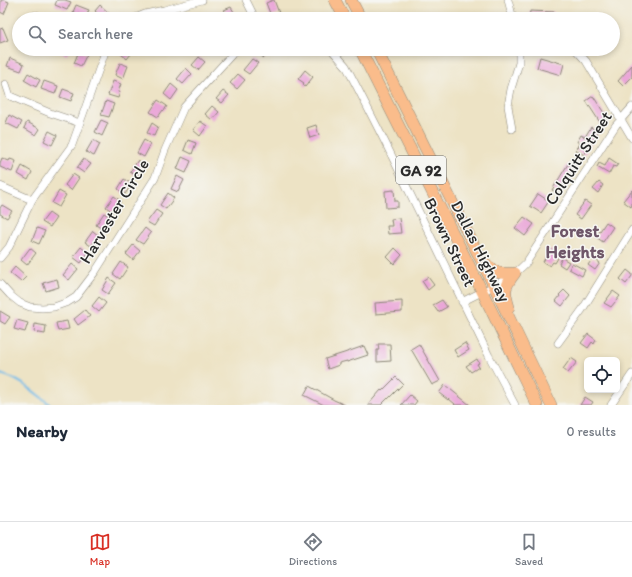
<!DOCTYPE html>
<html lang="en">
<head>
<meta charset="utf-8">
<style>
  :root { --surface:#fff; --page:#f2f2f3; --text:#1f2937; --muted:#747a83; --line:#e0e1e3; --accent:#d93025 }
  body { margin:0; font-family:Itim,sans-serif; background:var(--page); color:var(--text) }
  .controls { position:absolute; right:12px; bottom:12px; display:grid; overflow:hidden; border-radius:6px; box-shadow:0 2px 6px #0003 }
  .controls button { width:36px; height:36px; display:grid; place-items:center; padding:0; border:0; border-bottom:1px solid var(--line); background:var(--surface); color:var(--text); font:20px sans-serif }
  .list { margin:0; padding:0; list-style:none }
  h2 { display:flex; justify-content:space-between; align-items:center; height:52px; margin:0; padding:0 16px; font-size:17px }
  h2 small { font-size:13px; font-weight:400; color:var(--muted) }
  .icon { flex:none; width:22px; height:22px; fill:none; stroke:currentColor; stroke-width:2; stroke-linecap:round; stroke-linejoin:round }
  .map { position:relative; flex:none; width:632px; height:405px; overflow:hidden }
  .search { position:absolute; background:var(--surface); box-shadow:0 2px 6px #0003; left:12px; right:12px; top:12px; height:44px; display:flex; align-items:center; gap:10px; box-sizing:border-box; padding:0 14px; border-radius:22px; color:var(--muted); font-size:15px }
  .sheet { height:116px; background:var(--surface) }
  nav { display:flex; justify-content:space-around; align-items:center; box-sizing:border-box; height:56px; border-top:1px solid var(--line); background:var(--surface); font-size:11px; color:var(--muted) }
  nav a { display:grid; justify-items:center; gap:2px }
  nav .on { color:var(--accent) }
  .map>svg:first-child { display:block }
  .lines { fill:none; stroke-linecap:round; stroke-linejoin:round }
  .stream { stroke:#71bdeb; stroke-width:2 }
  .building { fill:#eaa6d8 }
  .minor-casing { stroke:#8c8778; stroke-width:8 }
  .primary-casing { stroke:#8c8778; stroke-width:12 }
  .minor { stroke:#fff; stroke-width:7 }
  .primary { stroke:#fabc8b; stroke-width:11 }
  .labels { text-anchor:middle; dominant-baseline:central; stroke-width:3; stroke-linejoin:round; paint-order:stroke }
  .shield { fill:#f6f6f2; stroke:#686867; stroke-width:1 }
  .shield-label { font-size:16px; font-weight:bold; fill:#2b2b2b }
  .street-label { font-size:17px; fill:#2b2b2b; stroke:#f6f6f2 }
  .neighbourhood-label { font-size:18px; font-weight:bold; fill:#6e5668; stroke:#f6f6f2 }
</style>
</head>
<body>
<div class="map">
<svg width="632" height="405" viewBox="0 0 632 405">
  <rect width="100%" height="100%" fill="#f6f6f2"/>
  <filter id="ink" filterUnits="userSpaceOnUse"><feTurbulence type="fractalNoise" baseFrequency=".025" numOctaves="2"/><feDisplacementMap in="SourceGraphic" scale="8" xChannelSelector="R" yChannelSelector="G"/><feConvolveMatrix kernelMatrix="1 2 1 2 8 2 1 2 1" color-interpolation-filters="sRGB"/></filter>
  <filter id="wash" filterUnits="userSpaceOnUse"><feTurbulence type="fractalNoise" baseFrequency=".012" numOctaves="4" result="noise"/><feDisplacementMap in="SourceGraphic" scale="16" xChannelSelector="R" yChannelSelector="G"/><feGaussianBlur stdDeviation="0.9" result="paint"/><feColorMatrix in="noise" values="0 0 0 0 0 0 0 0 0 0 0 0 0 0 0 0 0 1.4 0 .05"/><feComposite in="paint" operator="in"/></filter>
  <g filter="url(#wash)">
    <rect width="100%" height="100%" fill="#ede3c5"/>
    <g class="lines">
      <path class="stream" d="M0,374C21,379 35,393 51,405"/>
    </g>
    <g id="blocks">
      <path class="building" d="M1,0H4L9,2L4,14L0,12Z
        M57,0H65L71,2L67,10L55,5Z
        M273,0H274L279,13L271,16L266,3Z
        M76,5L89,10L86,17L73,12Z
        M100,5L110,14L105,19H103L95,11Z
        M231,7L238,19H229L224,10Z
        M530,11L554,12V19H529Z
        M3,28L8,40L0,43V29Z
        M51,49H69L67,55Z
        M125,49H135L127,59L121,54Z
        M260,49H270L264,58L257,53Z
        M79,51L87,54L81,66L74,63Z
        M199,57L205,62L198,70L192,65Z
        M540,57L564,64L561,75L537,68Z
        M10,58L24,64L21,71L7,66Z
        M252,59L258,63L249,74L243,70Z
        M120,63L128,66L123,79L115,75Z
        M632,65V77L623,86L618,81Z
        M186,68L192,74L183,84L177,79Z
        M305,70L313,77L305,87L303,84L304,83L298,79Z
        M28,73L40,80L36,87L24,80Z
        M238,74L245,80L237,89L230,83Z
        M44,81L58,86L55,94L41,89Z
        M113,81L121,84L118,92H120L118,98L108,95Z
        M171,84L178,90L171,100L164,94Z
        M63,89L74,93L71,101L60,97Z
        M223,91L229,95L222,103L216,99Z
        M593,96L608,119L601,124L586,101Z
        M158,100L167,106L164,111L163,110L158,117L150,112Z
        M106,101L114,104L109,117L101,115Z
        M212,106L219,112L212,120L205,114Z
        M9,115L22,122L18,129L6,123Z
        M101,120L108,123L102,136L95,132Z
        M200,121L207,126L200,136L193,130Z
        M27,122L40,129L36,135L24,128Z
        M152,123L158,127L154,136L147,133Z
        M316,125L319,135L310,138L307,128Z
        M591,127L598,132L584,155L576,150L580,144L577,142L581,135L585,137Z
        M49,131L57,135L52,145L44,141Z
        M93,140L100,144L94,156L86,152Z
        M144,140L151,144L144,157L137,153Z
        M188,140L196,143L192,154L184,150Z
        M182,157L191,161L186,173L177,169Z
        M2,158L9,161L10,159L16,161L12,172L0,167V163Z
        M609,158L618,164L616,167L613,166L609,174L597,167L599,163L605,166Z
        M83,159L91,164L84,173L77,168Z
        M138,160L145,165L137,176L130,172Z
        M568,164L575,168L559,194L552,190Z
        M22,166L32,172L28,180L18,174Z
        M73,174L79,178L71,190L65,185Z
        M177,176L184,180L178,192L171,189Z
        M124,179L132,184L125,194L118,189Z
        M599,182L603,185L598,193L593,189Z
        M394,190L395,201H398V207L386,208L385,191Z
        M632,190V205L631,207L623,201Z
        M59,191L66,195L59,207L52,203Z
        M168,193L174,198L166,209L160,205Z
        M538,194L549,201L541,213L530,206Z
        M114,196L121,201L113,212L106,207Z
        M585,201L591,205L581,219L575,215Z
        M2,205L12,211L7,218L0,214V208Z
        M156,210L162,214L154,226L147,222Z
        M49,213L56,218L50,227L42,222Z
        M104,213L110,217L102,229L96,225Z
        M524,217L534,224L525,236L515,228Z
        M399,218L401,233L388,234L387,226H392L391,219Z
        M606,222L613,227L603,242L596,237Z
        M37,228L45,231L39,244L32,241Z
        M145,228L151,233L143,244L136,240Z
        M93,231L99,236L91,246L85,242Z
        M133,245L140,251L133,260L126,254Z
        M81,247L88,253L81,263L73,257Z
        M30,248L36,253L27,265L21,260Z
        M395,248L402,255L394,264L387,257Z
        M550,249L557,253L555,257L558,258L555,263L553,262L550,266L543,262Z
        M562,258L569,262L565,268L559,264Z
        M593,258L600,263L595,270L588,265Z
        M121,262L128,267L120,279L113,274Z
        M572,263L585,270L582,276L569,269Z
        M72,264L78,269L69,280L63,275Z
        M15,267L26,277L21,282L10,273Z
        M627,270L632,274V276L626,284L620,279Z
        M428,277L434,285L428,290L422,281Z
        M109,278L116,283L108,294L102,290Z
        M57,279L59,287L46,291L43,283Z
        M564,290L570,296L562,306L556,301L560,296L559,295Z
        M613,291L620,296L611,307L604,303Z
        M99,297L106,303L99,312L92,306Z
        M442,300L447,307L438,312L433,305Z
        M402,301V312L376,314L375,303Z
        M85,310L90,316L78,325L74,319Z
        M0,311L10,317L5,324L0,321Z
        M17,320L28,323L25,332L14,329Z
        M67,321L69,329L58,331L56,323Z
        M35,324L46,326L45,334L34,332Z
        M588,334L596,340L594,344L592,342L588,348L581,343Z
        M465,343L469,350L458,357L454,350Z
        M378,344H390L391,361L377,362V350H379Z
        M419,344L440,381L432,385L411,349Z
        M364,346L368,355L347,362V361L339,363V365L328,369L325,359L344,353Z
        M571,358L577,362L568,373L563,369Z
        M477,359L479,363L477,364L479,367L471,372L466,366Z
        M396,377L403,384L388,399V398L381,405H368L381,390L382,391Z
        M445,385L470,405H454L455,404L449,399L448,400L439,393Z
        M309,386L334,400L345,405H324L304,395Z
        M410,395L417,401L414,405H401Z
        M585,397L593,402L591,405H580Z"/>
    </g>
  </g>
  <g filter="url(#ink)">
    <use href="#blocks" fill-opacity="0" stroke="#8c8778" stroke-width="1"/>
    <g class="lines">
      <g class="minor-casing">
        <path id="minor" d="M246,0L253,14L252,19
          M508,0L513,19
          M22,19L36,15L45,19
          M133,19L145,14L164,10L202,0
          M331,49L346,66L358,89L385,142L489,356L515,405
          M575,49L586,61L632,138
          M6,84L10,96L50,113L80,123
          M512,129L508,106L511,89L519,63V49
          M0,186L32,200
          M0,258L9,247L32,200L72,145L86,106L106,49
          M0,284L10,295L20,303L30,307L42,308L54,307L68,302L76,297L95,272L155,178L165,150L184,107L237,49
          M462,302C484,290 509,281 526,263L616,125L632,107
          M558,343L582,310L632,230
          M611,405L632,374"/>
      </g>
      <g class="primary-casing">
        <path id="primary" d="M335,0L345,19
          M351,0L361,19
          M360,49L479,285L537,405
          M376,49L494,286L551,405
          M485,263C496,274 499,274 515,273
          M509,307C504,291 504,287 515,273"/>
      </g>
      <use href="#minor" class="minor"/>
      <use href="#primary" class="primary"/>
    </g>
  </g>
  <g class="labels">
    <rect class="shield" x="396" y="156" width="50" height="28" rx="3"/>
    <g class="shield-label">
      <text x="421" y="170">GA 92</text>
    </g>
    <g class="street-label">
      <text transform="translate(578 158) rotate(-57)">Colquitt Street</text>
      <text transform="translate(114 211) rotate(-59)">Harvester Circle</text>
      <text transform="translate(450 242) rotate(64)">Brown Street</text>
      <text transform="translate(481 251) rotate(63)">Dallas Highway</text>
    </g>
    <g class="neighbourhood-label">
      <text x="575" y="231">Forest<tspan x="575" dy="21">Heights</tspan></text>
    </g>
  </g>
</svg>
<div class="controls">
<button><svg class="icon" aria-label="locate" viewBox="0 0 24 24"><circle cx="12" cy="12" r="6"/><path d="M12 2v4M12 18v4M2 12h4M18 12h4"/></svg></button>
</div>
<div class="search"><svg class="icon" aria-label="search" viewBox="0 0 24 24"><circle cx="10" cy="10" r="6"/><path d="M15 15l6 6"/></svg>Search here</div>
</div>
<section class="sheet">
<h2>Nearby<small>0 results</small></h2>
<ul class="list">
</ul>
</section>
<nav>
<a class="on"><svg class="icon" aria-label="map" viewBox="0 0 24 24"><path d="M3 6l6-2 6 2 6-2v14l-6 2-6-2-6 2zM9 4v14M15 6v14"/></svg>Map</a>
<a><svg class="icon" aria-label="directions" viewBox="0 0 24 24"><path d="M12 3l9 9-9 9-9-9zM9 14v-3h6M13 9l2 2-2 2"/></svg>Directions</a>
<a><svg class="icon" aria-label="saved" viewBox="0 0 24 24"><path d="M7 4h10v16l-5-4-5 4z"/></svg>Saved</a>
</nav>
</body>
</html>
